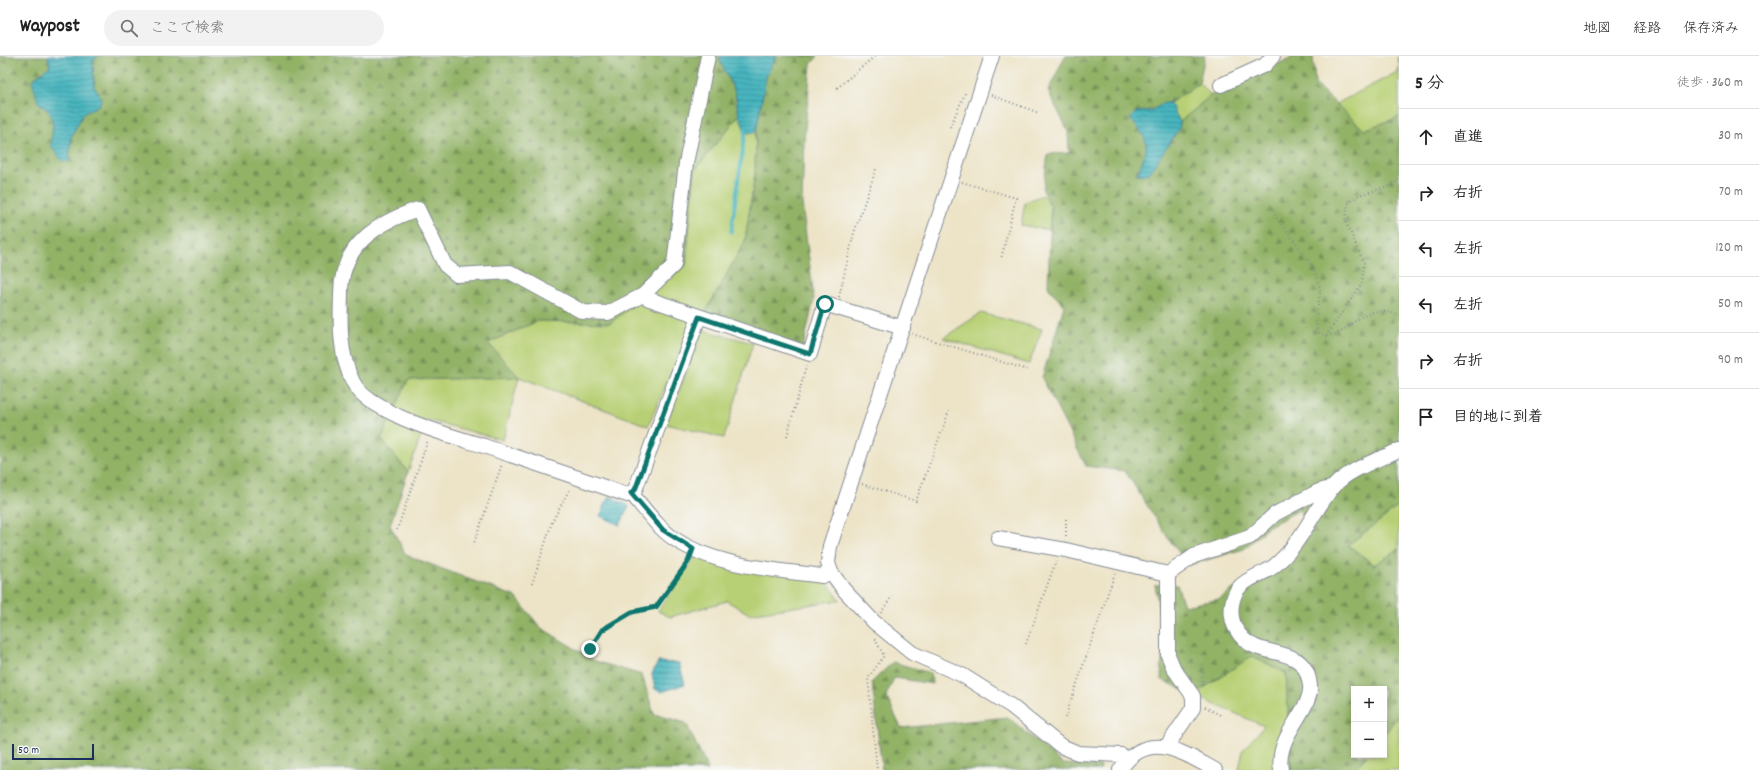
<!DOCTYPE html>
<html lang="ja">
<head>
<meta charset="utf-8">
<style>
  :root { --surface:#fff; --page:#f2f2f2; --text:#222; --muted:#767676; --line:#e0e0e0 }
  body { margin:0; font-family:Dekko,"Klee One",sans-serif; background:var(--page); color:var(--text) }
  .controls { position:absolute; right:12px; bottom:12px; display:grid; overflow:hidden; border-radius:0px; box-shadow:0 2px 6px #0003 }
  .controls button { width:36px; height:36px; display:grid; place-items:center; padding:0; border:0; border-bottom:1px solid var(--line); background:var(--surface); color:var(--text); font:20px sans-serif }
  .scale { position:absolute; left:12px; bottom:10px; width:82px; box-sizing:border-box; padding-left:4px; border:2px solid #1b2f5e; border-top:0; font-size:11px; line-height:14px; white-space:nowrap; color:#1b2f5e; -webkit-text-stroke:3px #f6f6f2; paint-order:stroke }
  .stop { position:absolute; width:12px; height:12px; margin:-9px; border:3px solid #0f766e; border-radius:50%; background:#fff }
  .stop.end { background:#0f766e; border-color:#fff; box-shadow:0 1px 4px #0008 }
  .list { margin:0; padding:0; list-style:none }
  h2 { display:flex; justify-content:space-between; align-items:center; height:52px; margin:0; padding:0 16px; font-size:17px }
  h2 small { font-size:13px; font-weight:400; color:var(--muted) }
  .list li { display:grid; grid-template-columns:26px 1fr auto; gap:12px; align-items:center; box-sizing:border-box; height:56px; padding:0 16px; border-top:1px solid var(--line) }
  .list b { display:block; font-size:15px; white-space:nowrap }
  .list em { font-size:13px; font-style:normal; color:var(--muted) }
  .icon { flex:none; width:22px; height:22px; fill:none; stroke:currentColor; stroke-width:2; stroke-linecap:round; stroke-linejoin:round }
  .map { position:relative; flex:none; width:1399px; height:714px; overflow:hidden }
  header { display:flex; align-items:center; gap:24px; box-sizing:border-box; height:56px; padding:0 20px; background:var(--surface); border-bottom:1px solid var(--line) }
  header strong { font-size:19px }
  nav { display:flex; gap:22px; margin-inline-start:auto; font-size:14px }
  .search { width:280px; height:36px; background:var(--page); display:flex; align-items:center; gap:10px; box-sizing:border-box; padding:0 14px; border-radius:22px; color:var(--muted); font-size:15px }
  main { display:flex }
  aside { flex:1; background:var(--surface) }
  .map>svg:first-child { display:block }
  .grass { fill:#b8d074; stroke:#6a8069 }
  .forest { fill:url(#forest-firs); stroke:#567062 }
  .water { fill:url(#water-rules); stroke:#30728e }
  .lines { fill:none; stroke-linecap:round; stroke-linejoin:round }
  .stream { stroke:#46b5be; stroke-width:3.5 }
  .minor-casing { stroke:#848a93; stroke-width:16 }
  .path { stroke:#848a93; stroke-width:2; stroke-dasharray:1 3; stroke-linecap:butt }
  .minor { stroke:#fff; stroke-width:14 }
  .route { stroke:#0f766e; stroke-width:5 }
</style>
</head>
<body>
<header>
<strong>Waypost</strong>
<div class="search"><svg class="icon" aria-label="search" viewBox="0 0 24 24"><circle cx="10" cy="10" r="6"/><path d="M15 15l6 6"/></svg>ここで検索</div>
<nav><a>地図</a><a>経路</a><a>保存済み</a></nav>
</header>
<main>
<div class="map">
<svg width="1399" height="714" viewBox="0 0 1399 714">
  <defs>
    <pattern id="forest-firs" width="22" height="20" patternUnits="userSpaceOnUse"><rect width="22" height="20" fill="#92b266"/><path d="M5 1l3.5 6h-7zM16 11l3.5 6h-7z" fill="#769157"/></pattern>
    <pattern id="water-rules" width="6" height="5" patternUnits="userSpaceOnUse"><rect width="6" height="5" fill="#46b5be"/><path d="M0 2.5h6" fill="none" stroke="#3a949e"/></pattern>
  </defs>
  <rect width="100%" height="100%" fill="#f6f6f2"/>
  <filter id="ink" filterUnits="userSpaceOnUse"><feTurbulence type="fractalNoise" baseFrequency=".025" numOctaves="2"/><feDisplacementMap in="SourceGraphic" scale="8" xChannelSelector="R" yChannelSelector="G"/><feConvolveMatrix kernelMatrix="1 2 1 2 8 2 1 2 1" color-interpolation-filters="sRGB"/></filter>
  <filter id="wash" filterUnits="userSpaceOnUse"><feTurbulence type="fractalNoise" baseFrequency=".012" numOctaves="4" result="noise"/><feDisplacementMap in="SourceGraphic" scale="16" xChannelSelector="R" yChannelSelector="G"/><feGaussianBlur stdDeviation="0.9" result="paint"/><feColorMatrix in="noise" values="0 0 0 0 0 0 0 0 0 0 0 0 0 0 0 0 0 1.4 0 .05"/><feComposite in="paint" operator="in"/></filter>
  <g filter="url(#wash)">
    <rect width="100%" height="100%" fill="#ede4c8"/>
    <path class="grass" d="M1398,0H1399V61L1364,74L1336,48L1399,15Z
      M1199,27L1211,39L1180,66L1170,47Z
      M739,59L746,77L756,76L755,118L745,185L705,257L694,265L648,370L519,321L503,384L427,364L408,416L381,383L408,324L518,321L487,287L538,265L610,266L685,209L695,114Z
      M1043,139L1051,150L1049,174L1021,169L1025,146Z
      M981,257L1042,273L1029,308L943,282Z
      M703,274L753,287L724,382L666,368Z
      M1399,450V493L1374,509L1348,489Z
      M696,499L825,524L840,544L749,558L727,545L670,561L658,555Z
      M1252,599L1286,617L1291,714H1239L1243,694L1264,670L1193,639Z
      M1399,660V714H1354L1367,699H1384V678Z"/>
    <path class="forest" d="M0,0H48L50,10L38,46C57,61 53,68 51,90L69,105L71,81L83,58L99,49L102,42L94,31L93,4L99,0H721L720,5L735,36L739,59L695,114L686,209L610,267L538,265L488,287L519,321L408,324L381,383L408,416L390,469L406,499L516,541L540,571L595,605L642,619L654,658L686,667L708,714H0Z
      M776,0H818L811,8L804,85L802,148L814,243L803,291L705,257L745,185L755,118L756,76L766,21Z
      M1065,0H1205L1199,27C1179,41 1160,55 1136,56L1130,63L1144,77L1147,93L1137,119L1179,74L1180,66L1211,39L1295,0H1313L1315,28L1364,74L1399,61V450L1348,489L1374,509L1399,493V660L1384,678V633H1354V699H1367L1354,714H1291L1286,617L1252,600L1193,639L1161,623L1163,581L1155,529H1177L1184,550L1220,543L1272,504L1303,465L1301,453L1269,470L1244,493L1189,509L1170,485L1125,415L1086,410L1042,322L1064,250L1048,231L1051,150L1043,134L1048,98L1069,97L1068,75L1048,35Z
      M893,606L930,617L933,628L894,622L886,640L901,672L1008,661L1063,708L1101,710L1100,714H882L872,626Z"/>
    <path class="water" d="M48,0H99L93,4L94,31L102,42L99,49L83,58L71,81L69,105L63,106L51,90L53,68L50,56L38,46L32,24L50,10Z
      M721,0H776L766,21L756,76L746,77L739,59L735,36L720,5Z
      M1164,47H1170L1180,66L1179,73L1149,117L1137,119C1148,90 1153,87 1130,63L1136,56L1151,55Z
      M609,440L629,450L620,469L600,460Z
      M658,606L679,607L685,628L662,636L655,633L652,618Z"/>
    <g class="lines">
      <path class="stream" d="M731,176L746,70"/>
    </g>
  </g>
  <g filter="url(#ink)">
    <g class="lines">
      <g class="minor-casing">
        <path id="minor" d="M708,0L686,107L674,209L643,239L649,243L810,298L825,248L903,272
          M992,0L830,490L828,507L831,516L844,534L874,566L912,597L962,619L1011,650L1061,690L1078,697L1121,699L1127,703
          M1221,29L1265,9L1273,0
          M643,239L608,257L583,256L510,216L457,219L445,209L418,153C376,167 341,190 341,237C340,268 339,298 353,326C361,342 382,352 398,360C425,373 455,381 484,390C531,406 579,422 627,439L635,434L699,261
          M631,437C644,452 656,470 673,482C715,511 772,513 822,520L831,516
          M998,482L1066,494L1168,518
          M1167,690L1193,652V640L1174,613L1168,599V518L1194,500L1250,481L1275,458L1319,435L1334,431
          M1120,714C1147,672 1182,696 1215,714
          M1281,714C1275,679 1313,653 1310,630C1306,585 1260,606 1240,579C1230,567 1229,550 1236,536C1243,523 1262,519 1273,511C1300,490 1312,457 1333,431C1349,413 1378,404 1399,394"/>
      </g>
      <path class="path" d="M837,32L875,0
        M991,39L1039,57
        M950,71L966,35
        M962,126L1016,142L1001,203
        M1274,159C1288,177 1319,212 1320,234C1321,247 1305,281 1330,279C1338,279 1341,276 1346,272C1365,257 1375,251 1399,259
        M839,241L854,177L876,113
        M912,278L1028,314
        M1326,280L1362,227L1364,207L1345,164L1348,148L1359,139L1393,129L1399,122
        M787,380L807,308
        M862,428L916,445L949,355
        M1066,463V482
        M397,474L428,384
        M473,490L502,408
        M532,528L552,466L568,436L571,433
        M881,557L892,540
        M875,583L884,600L868,622L877,714
        M1026,588L1056,505
        M590,593L603,574L632,556L656,551L689,504
        M1202,608L1203,631
        M1205,651L1222,660
        M1065,662L1115,517"/>
      <use href="#minor" class="minor"/>
    </g>
  </g>
  <g class="lines" filter="url(#ink)">
    <path class="route" d="M590,593L602,574L632,556L656,551L688,506L693,493L663,474L631,437L635,434L699,261L810,298L825,248"/>
  </g>
</svg>
<div class="controls">
<button>+</button>
<button>−</button>
</div>
<div class="scale">50 m</div>
<div class="stop" style="left:825px;top:248px"></div>
<div class="stop end" style="left:590px;top:593px"></div>
</div>
<aside>
<h2>5 分<small>徒歩 · 360 m</small></h2>
<ul class="list">
<li><svg class="icon" aria-label="ahead" viewBox="0 0 24 24"><path d="M12 20V5M6 11l6-6 6 6"/></svg><div><b>直進</b></div><em>30 m</em></li>
<li><svg class="icon" aria-label="right" viewBox="0 0 24 24"><path d="M7 20v-9h11M14 6l5 5-5 5"/></svg><div><b>右折</b></div><em>70 m</em></li>
<li><svg class="icon" aria-label="left" viewBox="0 0 24 24"><path d="M17 20v-9H6M10 6l-5 5 5 5"/></svg><div><b>左折</b></div><em>120 m</em></li>
<li><svg class="icon" aria-label="left" viewBox="0 0 24 24"><path d="M17 20v-9H6M10 6l-5 5 5 5"/></svg><div><b>左折</b></div><em>50 m</em></li>
<li><svg class="icon" aria-label="right" viewBox="0 0 24 24"><path d="M7 20v-9h11M14 6l5 5-5 5"/></svg><div><b>右折</b></div><em>90 m</em></li>
<li><svg class="icon" aria-label="arrive" viewBox="0 0 24 24"><path d="M6 21V4h12l-3 4 3 4H6"/></svg><div><b>目的地に到着</b></div></li>
</ul>
</aside>
</main>
</body>
</html>
